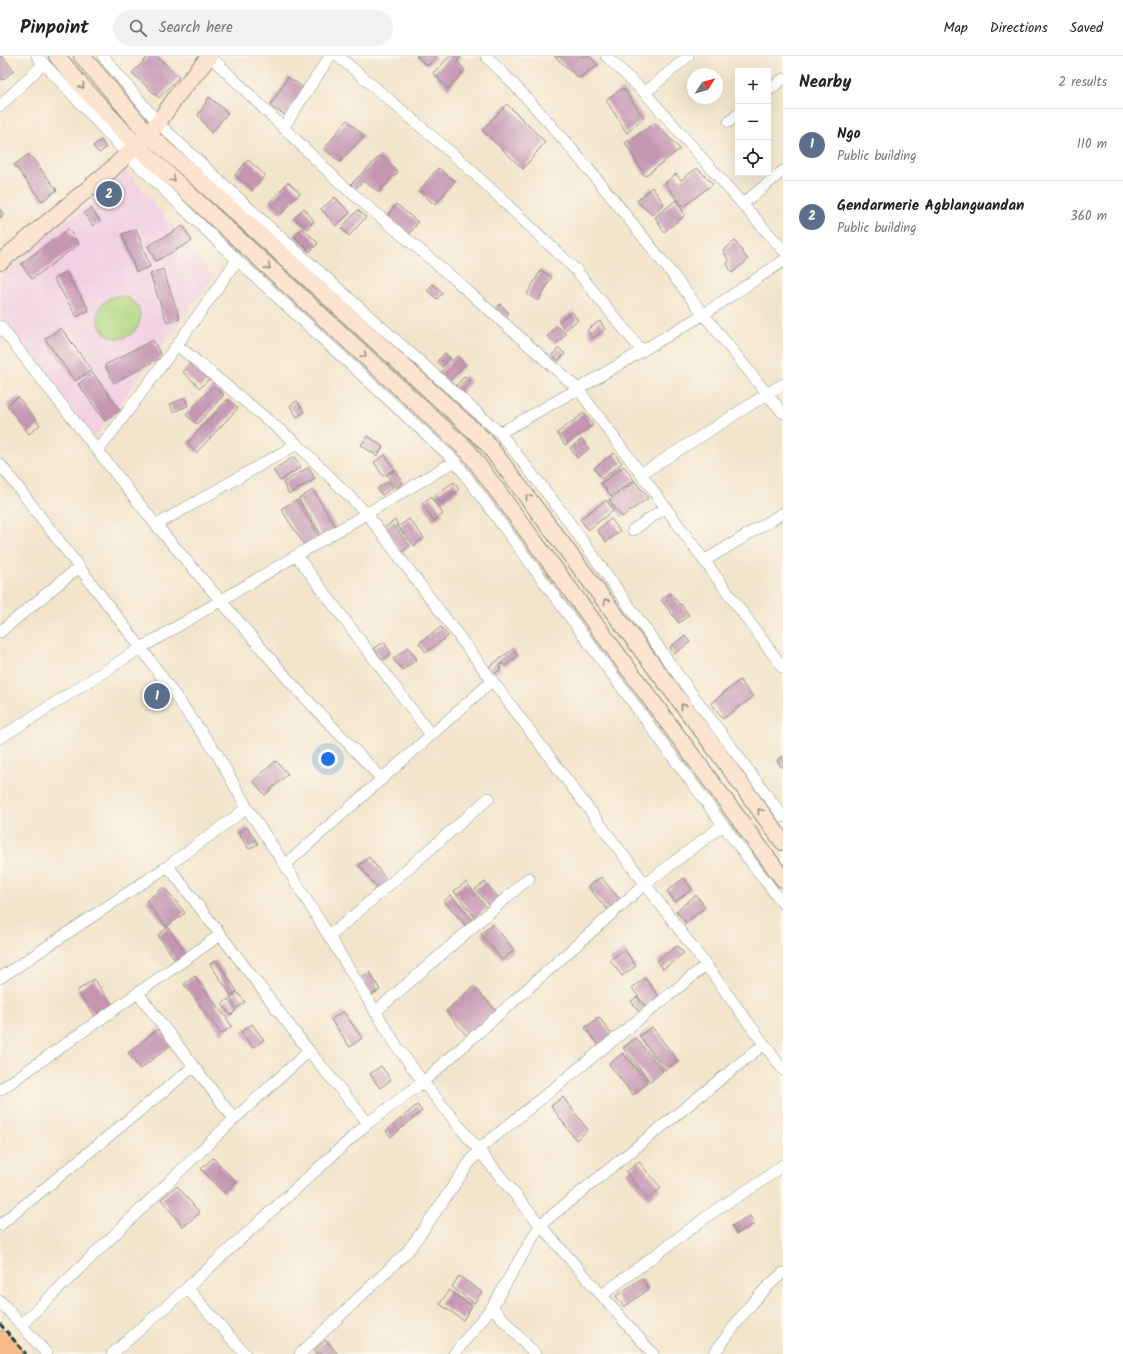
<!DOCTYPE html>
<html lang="en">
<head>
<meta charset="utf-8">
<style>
  :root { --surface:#fff; --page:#f2f2f2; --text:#222; --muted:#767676; --line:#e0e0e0; --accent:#b5179e }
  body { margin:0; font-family:Kalam,sans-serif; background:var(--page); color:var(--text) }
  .controls { position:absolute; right:12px; top:12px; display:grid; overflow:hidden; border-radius:0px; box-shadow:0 4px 16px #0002 }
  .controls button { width:36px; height:36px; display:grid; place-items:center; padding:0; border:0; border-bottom:1px solid var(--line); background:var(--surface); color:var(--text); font:20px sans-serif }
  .compass { position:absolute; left:687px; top:12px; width:36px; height:36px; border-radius:50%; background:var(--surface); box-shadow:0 4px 16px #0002; rotate:54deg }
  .you { position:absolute; left:328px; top:703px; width:14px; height:14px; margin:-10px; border:3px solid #fff; border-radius:50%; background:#1a73e8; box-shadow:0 0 0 6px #1a73e833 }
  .badge { display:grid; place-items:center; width:26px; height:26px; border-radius:50%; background:var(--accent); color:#fff; font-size:13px; font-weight:700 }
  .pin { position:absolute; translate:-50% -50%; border:2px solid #fff; box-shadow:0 1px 4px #0006 }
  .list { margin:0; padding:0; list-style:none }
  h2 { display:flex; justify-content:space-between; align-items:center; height:52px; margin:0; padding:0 16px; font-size:17px }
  h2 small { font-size:13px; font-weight:400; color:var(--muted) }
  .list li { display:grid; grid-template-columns:26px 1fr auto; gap:12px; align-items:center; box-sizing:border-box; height:72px; padding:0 16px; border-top:1px solid var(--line) }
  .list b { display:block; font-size:15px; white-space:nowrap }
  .list p { margin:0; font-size:13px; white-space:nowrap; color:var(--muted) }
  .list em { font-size:13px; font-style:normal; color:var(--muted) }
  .icon { flex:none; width:22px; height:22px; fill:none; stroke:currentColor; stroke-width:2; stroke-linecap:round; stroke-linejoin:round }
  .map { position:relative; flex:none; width:783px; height:1298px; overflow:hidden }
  header { display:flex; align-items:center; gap:24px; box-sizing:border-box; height:56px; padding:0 20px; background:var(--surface); border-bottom:1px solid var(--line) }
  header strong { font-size:19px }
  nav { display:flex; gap:22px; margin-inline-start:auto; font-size:14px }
  .search { width:280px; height:36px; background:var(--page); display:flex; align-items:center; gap:10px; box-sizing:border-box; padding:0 14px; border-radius:22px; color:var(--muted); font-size:15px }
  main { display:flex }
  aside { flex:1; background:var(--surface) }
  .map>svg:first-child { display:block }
  .built { fill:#f2cfe2 }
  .green { fill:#b0d680; stroke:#688a5a }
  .building { fill:#c595b2 }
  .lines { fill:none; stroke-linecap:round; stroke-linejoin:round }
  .street-casing { stroke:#899180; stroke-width:12 }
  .secondary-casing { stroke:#899180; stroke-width:18 }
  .highway-casing { stroke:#899180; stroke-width:22 }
  .street { stroke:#fff; stroke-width:11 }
  .secondary { stroke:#fde4d0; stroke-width:16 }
  .highway { stroke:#f9bc8a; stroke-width:21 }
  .rail { stroke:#1f3d34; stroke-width:3; stroke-dasharray:6 3; stroke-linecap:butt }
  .oneway { stroke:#8e9082 }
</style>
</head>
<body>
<header>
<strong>Pinpoint</strong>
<div class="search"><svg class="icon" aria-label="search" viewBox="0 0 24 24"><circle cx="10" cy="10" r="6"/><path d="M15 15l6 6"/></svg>Search here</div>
<nav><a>Map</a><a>Directions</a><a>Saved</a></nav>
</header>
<main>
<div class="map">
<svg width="783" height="1298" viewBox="0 0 783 1298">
  <rect width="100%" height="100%" fill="#fbf7ec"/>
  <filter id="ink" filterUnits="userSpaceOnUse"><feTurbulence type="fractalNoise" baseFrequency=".025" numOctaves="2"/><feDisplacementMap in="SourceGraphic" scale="8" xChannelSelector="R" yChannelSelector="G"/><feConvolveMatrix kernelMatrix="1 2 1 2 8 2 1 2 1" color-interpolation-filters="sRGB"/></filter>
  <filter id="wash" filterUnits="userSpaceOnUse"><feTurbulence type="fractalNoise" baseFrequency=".012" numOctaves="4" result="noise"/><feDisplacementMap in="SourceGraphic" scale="16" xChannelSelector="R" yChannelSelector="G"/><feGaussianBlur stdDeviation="0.9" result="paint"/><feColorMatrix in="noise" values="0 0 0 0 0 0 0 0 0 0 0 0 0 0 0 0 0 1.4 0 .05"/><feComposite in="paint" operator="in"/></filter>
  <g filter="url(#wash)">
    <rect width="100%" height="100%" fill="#f3e5cc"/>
    <path class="built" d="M127,115L213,221L94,382L0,259V220Z"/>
    <path class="green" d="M98 261a21 21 0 1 1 42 0a21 21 0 1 1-42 0Z"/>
    <g id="blocks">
      <path class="building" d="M0,0H2L14,14L3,24L0,21Z
        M149,0H157L179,21L159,42L132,17Z
        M416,0H437L428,10Z
        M450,0H462L457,5L465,14L448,33L433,17Z
        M554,0H589L598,9L579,22Z
        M288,21L304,32L287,60L270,50Z
        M623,32L644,62L627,77L606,44Z
        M209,41L228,57L211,77L198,59Z
        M507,48L545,86L523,113L482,74Z
        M347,64L364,80L340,106L324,93Z
        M655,67L680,93L645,120L625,87Z
        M101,84L106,92L99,97L93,90Z
        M29,98L57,134L42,145L14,109Z
        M380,100L398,116L379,136L363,125L355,133L351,128Z
        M248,104L265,119L253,134L235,119Z
        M438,112L455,125L435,149L419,135Z
        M697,112L713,128L683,151L665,127L676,118L681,124Z
        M111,126L122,142L108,151L97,134Z
        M288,126L300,137L281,158L269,147Z
        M652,131L664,148L652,159L637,145Z
        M335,141L350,157L336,170L321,153Z
        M676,144L685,159L664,176L655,161Z
        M396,148L418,166L408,180L386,162Z
        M91,152L100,165L93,170L84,157Z
        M304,152L314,165L307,173L294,162Z
        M0,153L4,159L0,162Z
        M358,154L366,161L349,180L341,172Z
        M183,170L192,185L156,205L148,190Z
        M302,172L318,187L310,196L294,180Z
        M68,173L79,188L32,223L21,208Z
        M136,173L150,211L136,216L122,178Z
        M735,185L748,204L732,217L727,208L729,205L723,195Z
        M163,213L180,263L167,267L150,218Z
        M541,214L552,221L538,245L527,238Z
        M66,216L89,254L77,261L54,223Z
        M433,228L443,237L437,243L427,234Z
        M500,248L509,257L503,264L494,255Z
        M572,256L578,264L565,274L559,265Z
        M600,265L605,273L593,282L587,274Z
        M557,270L566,278L556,288L547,280Z
        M61,272L92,314L75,325L45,283Z
        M153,284L162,301L114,327L105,309Z
        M559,292L565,298L558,305L552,299Z
        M445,297L451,303L442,311L437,305Z
        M457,300L465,309L448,326L439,318Z
        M191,307L209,323L200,332L183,316Z
        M93,317L120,354L105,365L78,328Z
        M465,320L471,326L460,338L454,332Z
        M213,330L224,339L197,368L186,359Z
        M18,341L40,369L29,378L7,349Z
        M185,342L188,350L173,356L170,348Z
        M228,343L238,352L196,397L187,387Z
        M297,345L304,356L297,361L290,350Z
        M584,357L593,369L565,389L557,377Z
        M368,380L383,391L377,400L361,389Z
        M582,383L589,393L577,402L570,392Z
        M614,397L622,407L602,423L594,412Z
        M385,399L394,413L383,420L374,406Z
        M294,401L301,411L280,425L273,414Z
        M624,410L634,424L611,440L601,427Z
        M309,411L315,423L289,438L283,427Z
        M395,414L403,427L396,432L387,419Z
        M389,425L393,431L382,439L377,433Z
        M635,425L648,442L622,461L609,444Z
        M454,426L459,434L441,447L435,439Z
        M313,434L336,471L322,480L298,443Z
        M431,441L443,458L434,465L422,447Z
        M296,444L319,480L305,490L281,453Z
        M606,444L614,454L588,474L580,463Z
        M409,463L424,482L414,490L398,471Z
        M611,463L620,475L606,486L597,474Z
        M395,464L398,469L395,471L410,490L402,496L384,472Z
        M670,537L680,549L681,548L689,559L679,567L661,544Z
        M441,571L448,580L426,596L419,587Z
        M685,580L690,586L674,598L670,591Z
        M384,586L391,598L382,604L374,592Z
        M408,591L417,603L403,614L393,603Z
        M513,593L518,600L505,610L502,607L499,610L501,613L494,618L489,611Z
        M740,624L753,641L723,663L711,647Z
        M783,700V713L777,704Z
        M276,705L288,718L265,739L253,725Z
        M247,771L258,788L249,793L238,777Z
        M369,801L390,828L380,836L359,809Z
        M601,821L622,846L616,851L614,848L607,853L588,831Z
        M684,822L692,833L675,846L667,835Z
        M466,826L487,852L475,862L454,835Z
        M485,826L499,843L490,850L475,833Z
        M164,831L185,857L166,871L146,845Z
        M451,839L473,864L466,870L444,845Z
        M696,839L705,851L686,867L676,855Z
        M493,868L514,894L502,904L481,878Z
        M168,871L189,901L178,908L158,879Z
        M677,890L684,897L663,913L657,905Z
        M624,893L636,910L622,920L610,904Z
        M216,904L237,935L231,939L210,908Z
        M370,916L380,934L371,939L362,921Z
        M195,920L232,970L221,978L184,928Z
        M645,922L663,946L650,956L632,932Z
        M94,923L114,952L98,964L77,935Z
        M474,930L495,954L467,980L446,955Z
        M237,936L245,946L237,952L230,942Z
        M637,941L645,952L639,956L631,945Z
        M228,943L236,954L231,959L222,948Z
        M343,955L362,982L350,991L331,964Z
        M599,961L614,982L601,992L585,972Z
        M252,968L264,984L253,992L241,976Z
        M652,971L678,1005L665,1014L639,980Z
        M158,973L171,989L140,1013L128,997Z
        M636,982L663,1015L650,1026L623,992Z
        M623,997L648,1027L633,1039L609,1008Z
        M381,1010L391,1024L380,1032L370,1018Z
        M563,1041L588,1074L576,1084L551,1050Z
        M417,1049L422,1055L391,1081L386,1075Z
        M213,1102L236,1126L224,1137L201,1113Z
        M639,1106L661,1132L648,1143L626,1116Z
        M177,1130L200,1157L183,1171L161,1143Z
        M750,1160L754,1168L737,1178L732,1170Z
        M459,1220L482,1236L474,1247L452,1231Z
        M642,1222L649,1233L624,1251L616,1240Z
        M449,1234L472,1250L463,1264L440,1248Z
        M326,1284L338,1298H317L314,1294Z"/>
    </g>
  </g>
  <g filter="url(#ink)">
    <use href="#blocks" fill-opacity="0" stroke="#899180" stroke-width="1"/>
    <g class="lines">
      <g class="street-casing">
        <path id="street" d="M37,0L127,98L237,204L455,405L723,769L783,848
          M103,0L158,67L266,168L500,377L564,459L681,623L783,761
          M210,0L340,127L452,221L578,333L641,418L783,612
          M338,0L461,105L576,214L642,295
          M486,0C596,109 684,239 783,357
          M606,0L645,37L783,194
          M768,35L783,23
          M645,37L688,0
          M0,50L44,7
          M729,66L738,58
          M283,72L330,0
          M742,148L783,115
          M0,270L156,469L292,628L382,723
          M177,289L297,388L367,458L706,909L783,1014
          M500,377L578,333L704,258L783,205
          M98,395L177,289L237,204
          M0,408L141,592L217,698L247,752L285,809L398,992L423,1026L540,1169L653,1298
          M641,418L783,328
          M156,469L297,388
          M633,474L666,451
          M297,500L431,679
          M704,505L783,457
          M0,576L79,511
          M0,682L141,592L455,405
          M285,809L492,625
          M168,810L309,995L368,1067
          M329,881L489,742
          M0,922L168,810L247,752
          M138,937L234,1063
          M375,956L529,822
          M0,1034L220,879
          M0,1169L193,1011
          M187,1232L245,1298
          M602,1239L717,1153L759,1127L783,1109
          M0,1245L47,1298
          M492,1251L535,1298
          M21,1269L234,1063L309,995
          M112,1298L187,1232L368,1067L423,1026L645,828L723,769
          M300,1298L407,1196L423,1174L479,1093L706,909
          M454,1298L492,1251L540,1169L764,988
          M714,1298C735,1269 755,1239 783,1217"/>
      </g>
      <g class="secondary-casing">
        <path id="secondary" d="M57,0L80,28L136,89L468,395L783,823
          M82,0L148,78L264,182L486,386L706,680L783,786
          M0,206L113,112L148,78L158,67L178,38L210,0"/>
      </g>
      <g class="highway-casing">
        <path id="highway" d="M0,1285L12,1298"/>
      </g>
      <use href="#street" class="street"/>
      <use href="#secondary" class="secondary"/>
      <use href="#highway" class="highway"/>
      <path class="rail" d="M0,1268L26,1298"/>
    </g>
    <defs><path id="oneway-chevron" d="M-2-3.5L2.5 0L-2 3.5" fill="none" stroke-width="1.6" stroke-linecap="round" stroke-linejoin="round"/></defs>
    <g class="oneway">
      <use href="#oneway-chevron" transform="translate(82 30) rotate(49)"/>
      <use href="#oneway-chevron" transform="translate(173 123) rotate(43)"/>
      <use href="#oneway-chevron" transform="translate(268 211) rotate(42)"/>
      <use href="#oneway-chevron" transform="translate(364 299) rotate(42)"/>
      <use href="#oneway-chevron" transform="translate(528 441) rotate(-127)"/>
      <use href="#oneway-chevron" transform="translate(606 545) rotate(-127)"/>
      <use href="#oneway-chevron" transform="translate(683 650) rotate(-127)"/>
      <use href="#oneway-chevron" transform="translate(760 755) rotate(-126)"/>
    </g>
  </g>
</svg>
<div class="controls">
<button>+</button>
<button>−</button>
<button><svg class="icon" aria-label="locate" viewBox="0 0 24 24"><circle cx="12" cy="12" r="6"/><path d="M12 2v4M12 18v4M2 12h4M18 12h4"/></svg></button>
</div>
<svg class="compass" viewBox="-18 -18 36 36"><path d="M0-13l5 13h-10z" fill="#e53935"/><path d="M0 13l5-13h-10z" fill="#767676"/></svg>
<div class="you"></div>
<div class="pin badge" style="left:157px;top:640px;background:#5c6f8a">1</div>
<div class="pin badge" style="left:109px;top:138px;background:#5c6f8a">2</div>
</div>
<aside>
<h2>Nearby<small>2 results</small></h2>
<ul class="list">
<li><span class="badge" style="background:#5c6f8a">1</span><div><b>Ngo</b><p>Public building</p></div><em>110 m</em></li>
<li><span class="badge" style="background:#5c6f8a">2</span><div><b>Gendarmerie Agblanguandan</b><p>Public building</p></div><em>360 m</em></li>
</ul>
</aside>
</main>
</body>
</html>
